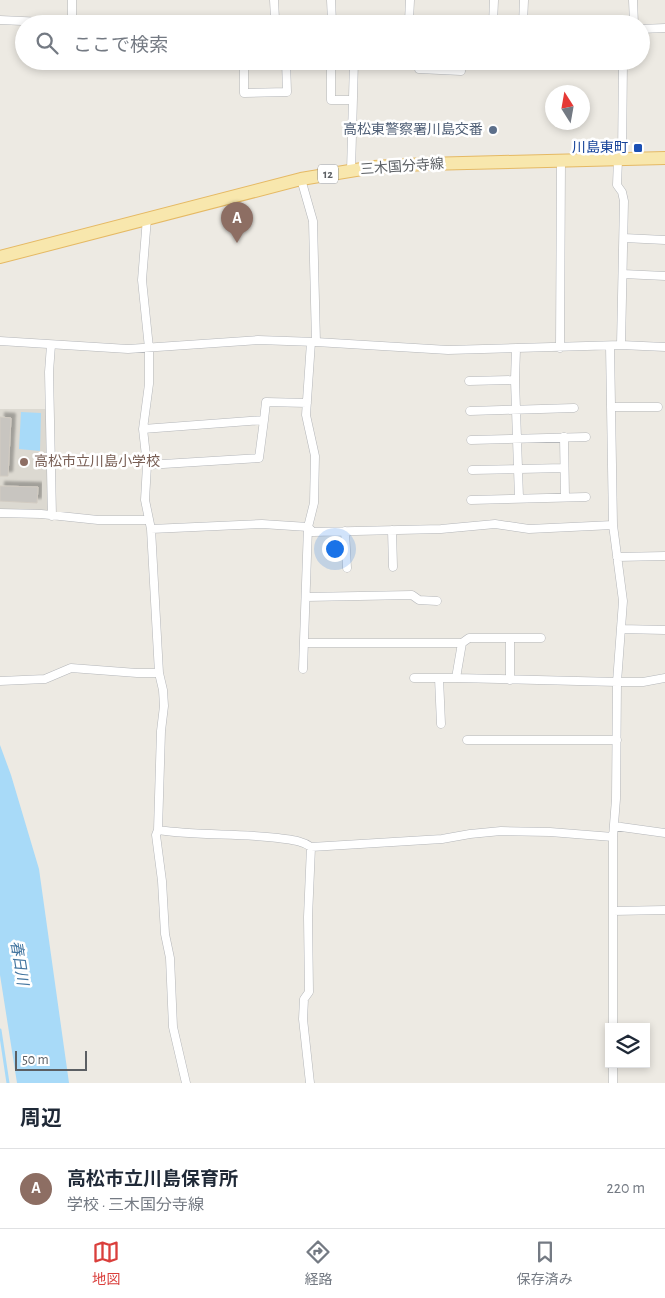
<!DOCTYPE html>
<html lang="ja">
<head>
<meta charset="utf-8">
<style>
  :root { --surface:#fff; --page:#f6f6f7; --text:#1f2937; --muted:#747a83; --line:#e0e1e3; --accent:#da3f3c }
  body { margin:0; font-family:"Alegreya Sans","Noto Sans JP",sans-serif; background:var(--page); color:var(--text) }
  .controls { position:absolute; right:15px; bottom:15px; display:grid; overflow:hidden; border-radius:0px; box-shadow:0 2px 8px #0003 }
  .controls button { width:45px; height:45px; display:grid; place-items:center; padding:0; border:0; border-bottom:1px solid var(--line); background:var(--surface); color:var(--text); font:25px sans-serif }
  .compass { position:absolute; left:545px; top:85px; width:45px; height:45px; border-radius:50%; background:var(--surface); box-shadow:0 2px 8px #0003; rotate:349deg }
  .scale { position:absolute; left:15px; bottom:12px; width:72px; box-sizing:border-box; padding-left:5px; border:2px solid #5b5f63; border-top:0; font-size:14px; line-height:18px; white-space:nowrap; color:#5b5f63; -webkit-text-stroke:4px #fff; paint-order:stroke }
  .you { position:absolute; left:334px; top:548px; width:18px; height:18px; margin:-12px; border:4px solid #fff; border-radius:50%; background:#1a73e8; box-shadow:0 0 0 8px #1a73e833 }
  .badge { display:grid; place-items:center; width:32px; height:32px; border-radius:50%; background:var(--accent); color:#fff; font-size:16px; font-weight:700 }
  .pin { position:absolute; translate:-50% -41px; filter:drop-shadow(0 1px 2px #0008) }
  .pin::after { content:''; position:absolute; top:26px; width:18px; height:15px; background:inherit; clip-path:polygon(0 0,100% 0,50% 100%) }
  .list { margin:0; padding:0; list-style:none }
  h2 { display:flex; justify-content:space-between; align-items:center; height:65px; margin:0; padding:0 20px; font-size:21px }
  h2 small { font-size:16px; font-weight:400; color:var(--muted) }
  .list li { display:grid; grid-template-columns:32px 1fr auto; gap:15px; align-items:center; box-sizing:border-box; height:80px; padding:0 20px; border-top:1px solid var(--line) }
  .list b { display:block; font-size:19px; white-space:nowrap }
  .list p { margin:0; font-size:16px; white-space:nowrap; color:var(--muted) }
  .list em { font-size:16px; font-style:normal; color:var(--muted) }
  .icon { flex:none; width:28px; height:28px; fill:none; stroke:currentColor; stroke-width:2; stroke-linecap:round; stroke-linejoin:round }
  .map { position:relative; flex:none; width:665px; height:1083px; overflow:hidden }
  .search { position:absolute; background:var(--surface); box-shadow:0 2px 8px #0003; left:15px; right:15px; top:15px; height:55px; display:flex; align-items:center; gap:12px; box-sizing:border-box; padding:0 18px; border-radius:28px; color:var(--muted); font-size:19px }
  .sheet { height:145px; background:var(--surface) }
  nav { display:flex; justify-content:space-around; align-items:center; box-sizing:border-box; height:70px; border-top:1px solid var(--line); background:var(--surface); font-size:14px; color:var(--muted) }
  nav a { display:grid; justify-items:center; gap:2px }
  nav .on { color:var(--accent) }
  .map>svg:first-child { display:block }
  .education { fill:#dcd9d1 }
  .water { fill:#a8daf8 }
  .lines { fill:none; stroke-linecap:round; stroke-linejoin:round }
  .stream { stroke:#a8daf8; stroke-width:3 }
  .building { fill:#c8c5c0; stroke:#d1cbc2; filter:url(#shadow) }
  .street-casing { stroke:#b4b6b9; stroke-width:9 }
  .primary-casing { stroke:#e5b964; stroke-width:14 }
  .street { stroke:#fff; stroke-width:8 }
  .primary { stroke:#f8e7ad; stroke-width:12 }
  .service-dot { fill:#5c6f8a; stroke:#fff; stroke-width:2 }
  .transit-dot { fill:#1a4fb4; stroke:#fff; stroke-width:2 }
  .education-dot { fill:#8d6e63; stroke:#fff; stroke-width:2 }
  .labels { text-anchor:middle; dominant-baseline:central; stroke-width:5; stroke-linejoin:round; paint-order:stroke }
  .shield { fill:#fff; stroke:#8c8f92; stroke-width:1 }
  .shield-label { font-size:12px; font-weight:bold; fill:#5b5f63 }
  .service-label { font-size:14px; fill:#4e5e75; stroke:#fff; text-anchor:end }
  .transit-label { font-size:14px; fill:#164399; stroke:#fff; text-anchor:end }
  .street-label { font-size:14px; fill:#5b5f63; stroke:#fff }
  .education-label { font-size:14px; fill:#785e54; stroke:#fff; text-anchor:start }
  .water-label { font-size:15px; font-style:italic; fill:#4476a0; stroke:#fff }
</style>
</head>
<body>
<div class="map">
<svg width="665" height="1083" viewBox="0 0 665 1083">
  <defs>
    <filter id="shadow"><feDropShadow dx="4.5" dy="-4.5" stdDeviation="1" flood-color="#0004"/></filter>
  </defs>
  <rect width="100%" height="100%" fill="#edeae3"/>
  <path class="education" d="M0,409H47V449L51,513L0,509Z"/>
  <path class="water" d="M21,412L41,413L40,451L19,449Z
    M0,745L11,775L39,869L69,1083H17L0,975Z"/>
  <g class="lines">
    <path class="stream" d="M0,1030L8,1083"/>
  </g>
  <path class="building" d="M0,417L11,418L8,476H0Z
    M0,486L38,487L37,503L0,501Z"/>
  <g class="lines">
    <g class="street-casing">
      <path id="street" d="M274,0L275,19
        M331,0L332,22
        M633,0L634,24
        M0,20L44,22H95L111,24
        M409,21L410,0
        M72,22V0
        M194,24L275,19L309,23L409,21L412,24
        M493,24L494,0
        M523,24L524,0
        M641,29L665,28
        M244,61V93L287,92L286,61
        M331,61V100H353
        M419,61V69L461,71
        M489,65V61
        M618,159L617,185L622,192L624,201L621,345
        M622,159L623,61
        M351,171L354,61
        M301,179L313,221L316,342
        M147,218L142,280L149,348V384L143,429L147,465L145,500L151,529L159,673L163,690L164,706L161,731L158,830L156,835L162,881L165,934L170,958L173,1027L186,1083
        M624,238L665,240
        M623,274L665,276
        M0,341L128,349L258,340L316,342L448,350L621,345L665,347
        M51,345L49,372L52,516
        M610,346L613,525L623,601L617,682L616,799L613,837V1027
        M560,348L561,160
        M516,349L515,380L519,498
        M469,381L515,380
        M611,407H658
        M470,411L574,408
        M143,429L264,420L266,402L307,403
        M564,437L565,497
        M471,440L586,437
        M147,465L259,458L264,420
        M472,470L564,468
        M471,500L586,497
        M0,513L41,514L98,520H149
        M151,529L262,524L308,527L313,532L441,529L495,524L529,529L613,525
        M392,530L393,567
        M345,531L347,568
        M617,557L665,556
        M306,597L412,595L419,600L437,601
        M621,629L665,630
        M510,638V680
        M305,643H462L456,678L617,682H643L665,678
        M462,643L469,638H541
        M303,669L308,527L314,503L315,456L306,415L311,342
        M414,678H456
        M439,678L441,724
        M0,681L45,679L71,668L137,673H159
        M467,740H617
        M614,826L665,833
        M158,830C198,836 238,833 278,838C290,840 301,840 311,847L442,839L470,834L501,831L550,832L613,837
        M613,911L665,910
        M613,1064V1083
        M310,1083L303,1019L304,999L309,992L308,917L311,847"/>
    </g>
    <g class="primary-casing">
      <path id="primary" d="M0,257L301,179L374,167L425,164L665,158"/>
    </g>
    <use href="#street" class="street"/>
    <use href="#primary" class="primary"/>
  </g>
  <circle class="service-dot" cx="493" cy="130" r="5"/>
  <rect class="transit-dot" x="633" y="143" width="10" height="10" rx="2.5"/>
  <circle class="education-dot" cx="24" cy="462" r="5"/>
  <g class="labels">
    <rect class="shield" x="318" y="164.5" width="20" height="19" rx="4"/>
    <g class="shield-label">
      <text x="328" y="174">12</text>
    </g>
    <g class="service-label">
      <text x="483" y="130">高松東警察署川島交番</text>
    </g>
    <g class="transit-label">
      <text x="628" y="148">川島東町</text>
    </g>
    <g class="street-label">
      <text transform="translate(402 167) rotate(-4)">三木国分寺線</text>
    </g>
    <g class="education-label">
      <text x="34" y="462">高松市立川島小学校</text>
    </g>
    <g class="water-label">
      <text transform="translate(19 963) rotate(81)">春日川</text>
    </g>
  </g>
</svg>
<div class="controls">
<button><svg class="icon" aria-label="layers" viewBox="0 0 24 24"><path d="M12 4l9 5-9 5-9-5zM3 14l9 5 9-5"/></svg></button>
</div>
<svg class="compass" viewBox="-18 -18 36 36"><path d="M0-13l5 13h-10z" fill="#e53935"/><path d="M0 13l5-13h-10z" fill="#747a83"/></svg>
<div class="scale">50 m</div>
<div class="you"></div>
<div class="pin badge" style="left:237px;top:243px;background:#8d6e63">A</div>
<div class="search"><svg class="icon" aria-label="search" viewBox="0 0 24 24"><circle cx="10" cy="10" r="6"/><path d="M15 15l6 6"/></svg>ここで検索</div>
</div>
<section class="sheet">
<h2>周辺<small></small></h2>
<ul class="list">
<li><span class="badge" style="background:#8d6e63">A</span><div><b>高松市立川島保育所</b><p>学校 · 三木国分寺線</p></div><em>220 m</em></li>
</ul>
</section>
<nav>
<a class="on"><svg class="icon" aria-label="map" viewBox="0 0 24 24"><path d="M3 6l6-2 6 2 6-2v14l-6 2-6-2-6 2zM9 4v14M15 6v14"/></svg>地図</a>
<a><svg class="icon" aria-label="directions" viewBox="0 0 24 24"><path d="M12 3l9 9-9 9-9-9zM9 14v-3h6M13 9l2 2-2 2"/></svg>経路</a>
<a><svg class="icon" aria-label="saved" viewBox="0 0 24 24"><path d="M7 4h10v16l-5-4-5 4z"/></svg>保存済み</a>
</nav>
</body>
</html>
